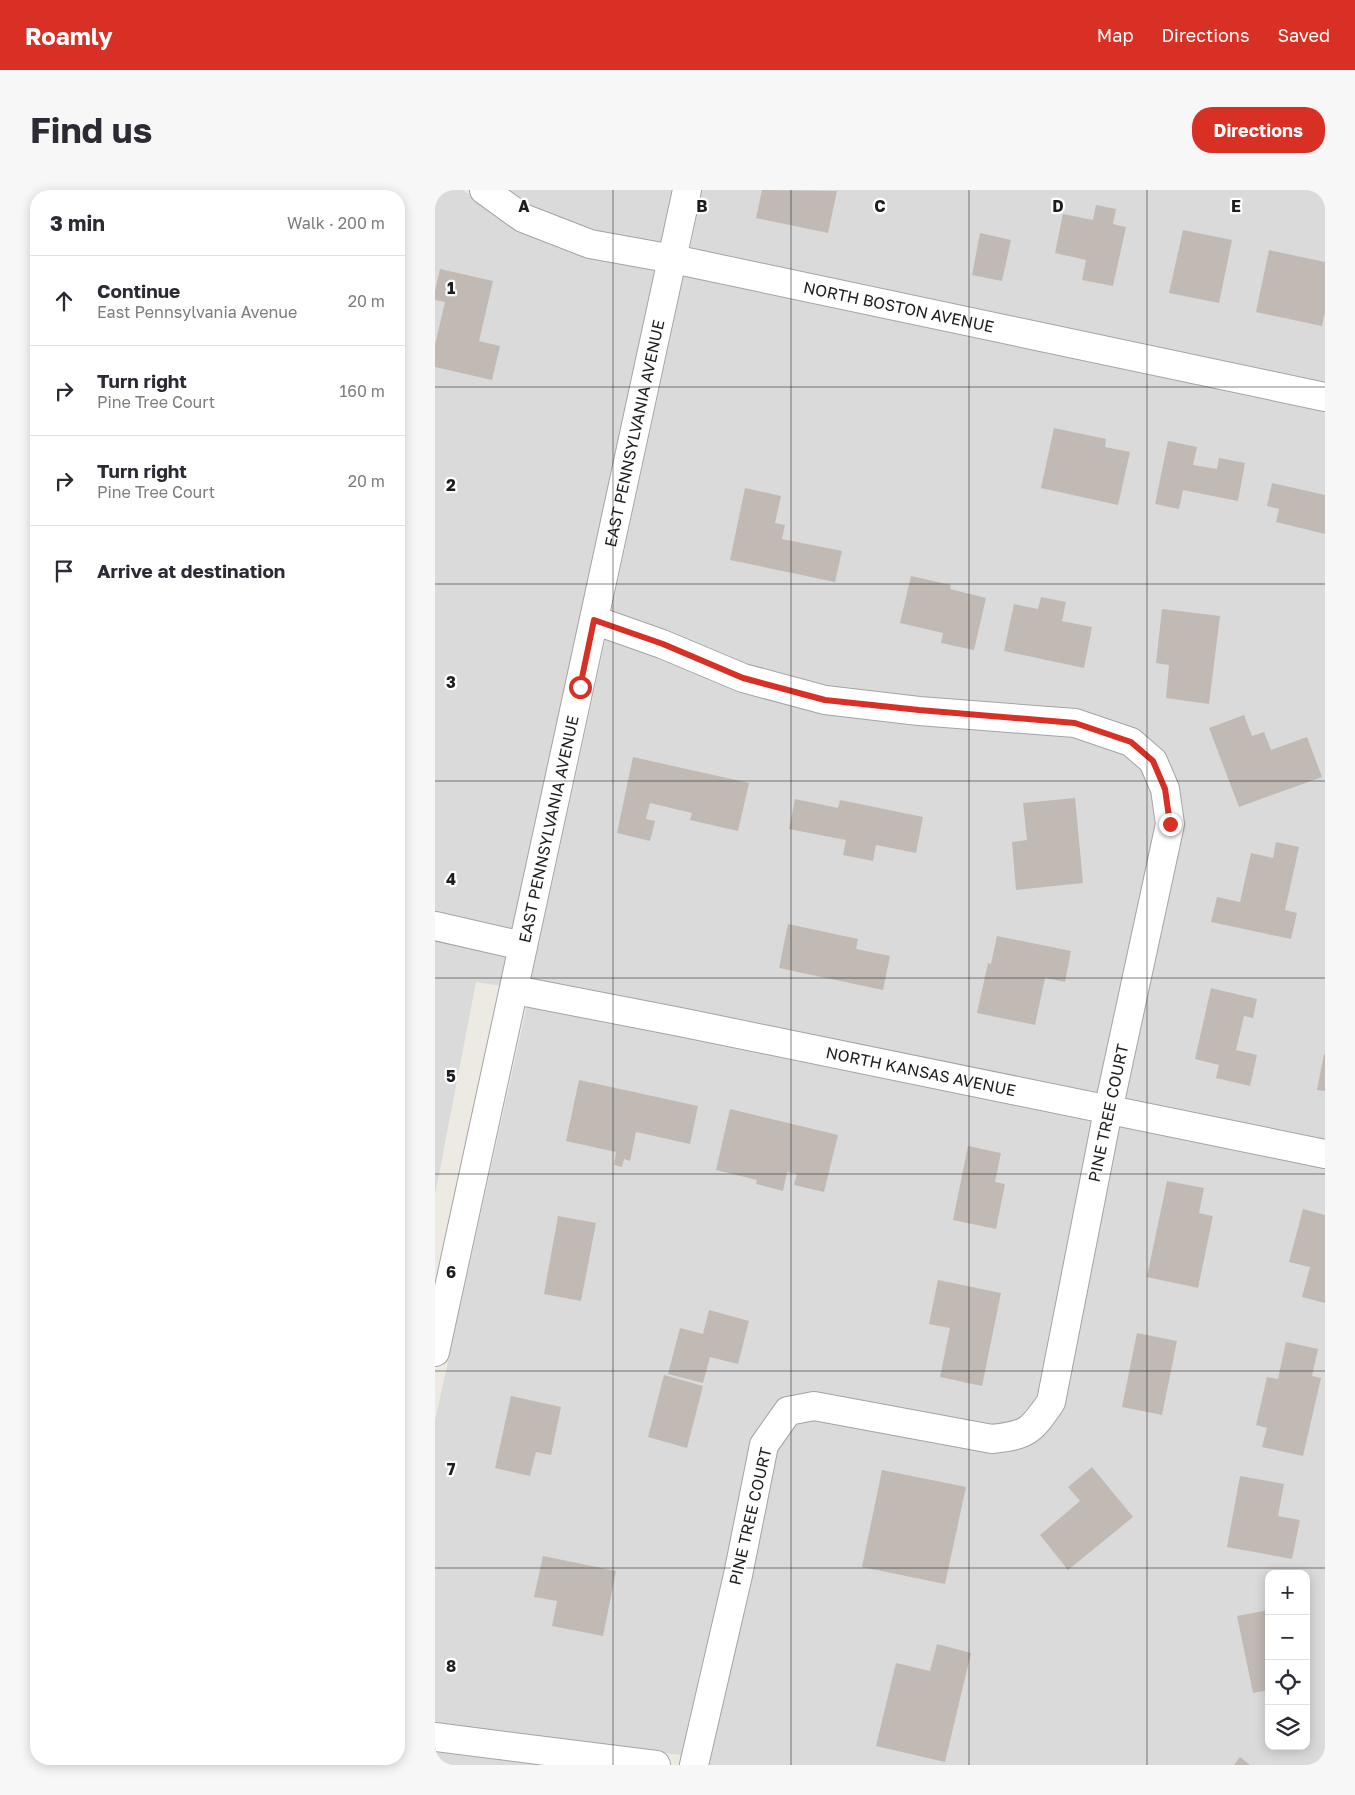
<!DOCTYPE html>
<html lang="en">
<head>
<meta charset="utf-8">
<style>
  :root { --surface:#fff; --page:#f7f7f7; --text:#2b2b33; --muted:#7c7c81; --line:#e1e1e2; --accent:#d93025 }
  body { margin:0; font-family:"Golos Text",sans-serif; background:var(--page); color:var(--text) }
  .controls { position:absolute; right:15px; bottom:15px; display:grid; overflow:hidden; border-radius:10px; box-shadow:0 2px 12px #0003 }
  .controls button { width:45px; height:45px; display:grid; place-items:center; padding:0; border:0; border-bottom:1px solid var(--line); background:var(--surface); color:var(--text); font:25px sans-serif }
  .stop { position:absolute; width:15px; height:15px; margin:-11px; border:4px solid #d93025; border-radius:50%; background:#fff }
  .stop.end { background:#d93025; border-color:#fff; box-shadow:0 1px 5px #0008 }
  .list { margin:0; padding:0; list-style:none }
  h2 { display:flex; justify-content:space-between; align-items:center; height:65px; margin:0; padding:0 20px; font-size:21px }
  h2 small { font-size:16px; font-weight:400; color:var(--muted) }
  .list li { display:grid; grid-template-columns:32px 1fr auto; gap:15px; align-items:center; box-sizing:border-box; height:90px; padding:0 20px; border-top:1px solid var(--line) }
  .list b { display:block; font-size:19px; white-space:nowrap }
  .list p { margin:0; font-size:16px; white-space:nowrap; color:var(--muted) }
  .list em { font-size:16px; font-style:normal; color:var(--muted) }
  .icon { flex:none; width:28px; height:28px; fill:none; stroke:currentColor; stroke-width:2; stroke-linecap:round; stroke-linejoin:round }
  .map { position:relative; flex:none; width:890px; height:1575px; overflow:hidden; border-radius:20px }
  header { display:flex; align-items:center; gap:30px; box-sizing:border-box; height:70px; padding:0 25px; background:var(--accent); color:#fff }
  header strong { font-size:24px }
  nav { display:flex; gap:28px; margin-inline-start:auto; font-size:18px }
  .intro { display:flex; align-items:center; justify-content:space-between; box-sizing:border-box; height:120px; padding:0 30px }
  h1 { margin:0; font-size:35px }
  .button { padding:12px 22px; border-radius:20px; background:var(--accent); color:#fff; font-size:18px; font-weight:700 }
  main { display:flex; gap:30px; padding:0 30px }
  aside { flex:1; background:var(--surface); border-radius:20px; box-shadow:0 2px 12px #0003 }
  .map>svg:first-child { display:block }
  .residential { fill:#dbdada; fill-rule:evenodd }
  .building { fill:#c1b9b3 }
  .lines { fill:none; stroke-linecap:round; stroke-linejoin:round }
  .minor-casing { stroke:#a4a4a4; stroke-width:30 }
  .minor { stroke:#fff; stroke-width:28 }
  .route { stroke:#d93025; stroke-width:6 }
  .grid { fill:none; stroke:#1d1d1d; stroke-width:1; stroke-opacity:0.55 }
  .labels { text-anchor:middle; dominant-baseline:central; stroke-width:4.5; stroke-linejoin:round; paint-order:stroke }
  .street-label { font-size:16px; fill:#1d1d1d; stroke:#fff }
  .grid-label { font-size:16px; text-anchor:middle; font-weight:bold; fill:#1d1d1d; stroke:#fff; stroke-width:4.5; stroke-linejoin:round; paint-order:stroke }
</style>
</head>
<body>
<header>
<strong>Roamly</strong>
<nav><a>Map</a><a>Directions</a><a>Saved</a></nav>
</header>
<div class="intro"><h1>Find us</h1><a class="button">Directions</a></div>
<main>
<aside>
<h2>3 min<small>Walk · 200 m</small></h2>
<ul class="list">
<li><svg class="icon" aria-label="ahead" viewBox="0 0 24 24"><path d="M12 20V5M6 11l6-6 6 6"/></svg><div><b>Continue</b><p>East Pennsylvania Avenue</p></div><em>20 m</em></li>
<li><svg class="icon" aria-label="right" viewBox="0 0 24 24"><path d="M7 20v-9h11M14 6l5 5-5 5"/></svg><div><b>Turn right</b><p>Pine Tree Court</p></div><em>160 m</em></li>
<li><svg class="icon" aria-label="right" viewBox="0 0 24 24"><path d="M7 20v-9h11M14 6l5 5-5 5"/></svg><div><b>Turn right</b><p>Pine Tree Court</p></div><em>20 m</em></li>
<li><svg class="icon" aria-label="arrive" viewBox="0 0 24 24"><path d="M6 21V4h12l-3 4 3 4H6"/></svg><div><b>Arrive at destination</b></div></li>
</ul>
</aside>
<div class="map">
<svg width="890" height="1575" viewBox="0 0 890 1575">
  <rect width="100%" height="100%" fill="#edeae3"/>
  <path class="residential" d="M0,0H28L82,40L221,79L77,740L0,723Z
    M71,0H238L226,54L158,42L95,17Z
    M267,0H890V195L255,60Z
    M249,84L890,220V952L690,912L749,637L745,598L731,567L727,562L485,508L392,497L313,476L176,423Z
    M171,447L222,465L638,546L689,563L706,578L717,602L721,633L662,906L96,790Z
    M0,749L72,765L66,796L41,792L0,1005Z
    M92,815L242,844L657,931L602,1207L589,1227L575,1234L557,1236L341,1214L315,1252L289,1380L246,1565L0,1534V1230Z
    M685,936L890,977V1575H273L317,1386L342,1260L363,1233L380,1229L555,1262L583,1259L612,1243L630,1214ZM834,1384H871V1556H834Z
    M0,1560L121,1575H0Z"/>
  <path class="building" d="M327,0L402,1L393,43L321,28Z
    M661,15L681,19L678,34L691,37L678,96L647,90L651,70L620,63L628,24L658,30Z
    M748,40L797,50L784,113L734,103Z
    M545,43L576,50L567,91L537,85Z
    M834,60L890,72V122L887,136L821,122Z
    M5,79L58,91L44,151L65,156L57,190L0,177V155L10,112L0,110V101Z
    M619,238L671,249L670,257L695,262L683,315L606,298Z
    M733,251L762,257L758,275L782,279L784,268L810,273L803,311L748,300L744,319L720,314Z
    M837,293L890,305V344L841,332L844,319L832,316Z
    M310,298L346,306L340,333L350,335L347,349L407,361L400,392L295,370Z
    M476,386L516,395L515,399L551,408L539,460L506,453L508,443L465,433Z
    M606,407L631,412L627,431L657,437L649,478L569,461L579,414L603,419Z
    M727,419L785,426L774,514L731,508L734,475L721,473Z
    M809,525L817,546L829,542L836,560L872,547L887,587L804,617L774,538Z
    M198,567L314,593L303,641L255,630L257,623L215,613L211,629L220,631L215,651L182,643Z
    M640,608L648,693L581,700L577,652L592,650L588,613Z
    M360,609L403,618L405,610L488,627L481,663L441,655L438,671L408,665L411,650L354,639Z
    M841,652L864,657L850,720L862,723L856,749L776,732L782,707L805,712L816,663L838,668Z
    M353,734L423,749L421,759L455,766L448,800L344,778Z
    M562,746L636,761L630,792L610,788L600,835L542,823L553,773L556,774Z
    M776,798L822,809L818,828L809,826L801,860L822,865L815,896L781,888L784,875L760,869Z
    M889,864H890V901L882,900Z
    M144,890L263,916L255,954L201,942L195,971L189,969L187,977L179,975L181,962L131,951Z
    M295,919L403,945L389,1002L359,995L362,984L352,982L348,1001L321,994L322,990L281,980Z
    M533,956L566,963L560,992L570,994L561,1039L518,1030Z
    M732,991L769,998L764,1023L778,1026L763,1098L712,1087Z
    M868,1019L890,1025V1113L867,1107L875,1077L854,1072Z
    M123,1026L161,1033L146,1111L109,1104Z
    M503,1090L566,1103L547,1196L505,1187L515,1138L494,1134Z
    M274,1120L314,1131L303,1174L275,1167L268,1193L233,1184L245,1138L268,1144Z
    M702,1143L742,1151L727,1225L687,1217Z
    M851,1152L883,1159L877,1186L886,1188L868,1266L827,1257L832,1238L821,1235L832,1187L843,1189Z
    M229,1185L268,1196L252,1258L213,1247Z
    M76,1206L126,1217L116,1265L101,1262L95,1286L60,1278Z
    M657,1277L698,1327L633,1380L605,1345L645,1311L633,1297Z
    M447,1280L531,1297L510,1394L427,1377Z
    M805,1286L849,1294L843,1326L865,1330L857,1369L792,1357Z
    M108,1366L181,1381L168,1446L117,1436L122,1411L99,1407Z
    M834,1420V1500L818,1503L802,1426Z
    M502,1454L536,1463L510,1572L441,1556L461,1473L495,1481Z
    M805,1567L815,1575H799Z"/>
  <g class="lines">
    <g class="minor-casing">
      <g id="minor">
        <path id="s1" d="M49,0L88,28L155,54L238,69L890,207"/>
        <path d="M159,430L227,454L308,488L390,510L484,521L640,533L696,552L718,571L730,599L735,634L673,921L616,1212C596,1241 593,1245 557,1249L379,1216L353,1221L329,1255L303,1385L259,1575"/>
        <path d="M0,736L88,756"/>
        <path id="s2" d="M80,800L245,832L890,964"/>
        <path id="s3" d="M0,1162L252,0"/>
        <path d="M0,1547L221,1575"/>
      </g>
    </g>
    <use href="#minor" class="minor"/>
  </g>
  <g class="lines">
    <path class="route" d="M145,497L159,430L228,454L308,488L390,510L484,520L640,533L696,552L718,571L730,599L735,634"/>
  </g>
  <path class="grid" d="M178,0V1575M356,0V1575M534,0V1575M712,0V1575M0,197H890M0,394H890M0,591H890M0,788H890M0,984H890M0,1181H890M0,1378H890"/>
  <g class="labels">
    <g class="street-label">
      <text stroke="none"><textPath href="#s1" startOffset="435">NORTH BOSTON AVENUE</textPath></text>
      <text stroke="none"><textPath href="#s3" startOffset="940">EAST PENNSYLVANIA AVENUE</textPath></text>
      <text stroke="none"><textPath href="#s3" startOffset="535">EAST PENNSYLVANIA AVENUE</textPath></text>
      <text stroke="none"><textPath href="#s2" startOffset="414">NORTH KANSAS AVENUE</textPath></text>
      <text transform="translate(673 923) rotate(-78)">PINE TREE COURT</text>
      <text transform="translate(315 1326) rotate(-77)">PINE TREE COURT</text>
    </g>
  </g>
  <g class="grid-label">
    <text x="89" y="22">A</text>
    <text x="267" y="22">B</text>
    <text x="445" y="22">C</text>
    <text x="623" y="22">D</text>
    <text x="801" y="22">E</text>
    <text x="16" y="104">1</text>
    <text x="16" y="301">2</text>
    <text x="16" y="498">3</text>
    <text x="16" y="695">4</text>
    <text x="16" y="892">5</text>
    <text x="16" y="1088">6</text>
    <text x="16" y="1285">7</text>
    <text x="16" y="1482">8</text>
  </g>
</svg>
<div class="controls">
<button>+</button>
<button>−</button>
<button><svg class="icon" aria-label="locate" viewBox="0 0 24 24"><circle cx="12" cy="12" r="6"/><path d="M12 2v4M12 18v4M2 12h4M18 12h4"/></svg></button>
<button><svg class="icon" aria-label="layers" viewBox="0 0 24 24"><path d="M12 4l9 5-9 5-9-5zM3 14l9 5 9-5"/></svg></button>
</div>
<div class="stop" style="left:145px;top:497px"></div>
<div class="stop end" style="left:735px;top:634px"></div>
</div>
</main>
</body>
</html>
